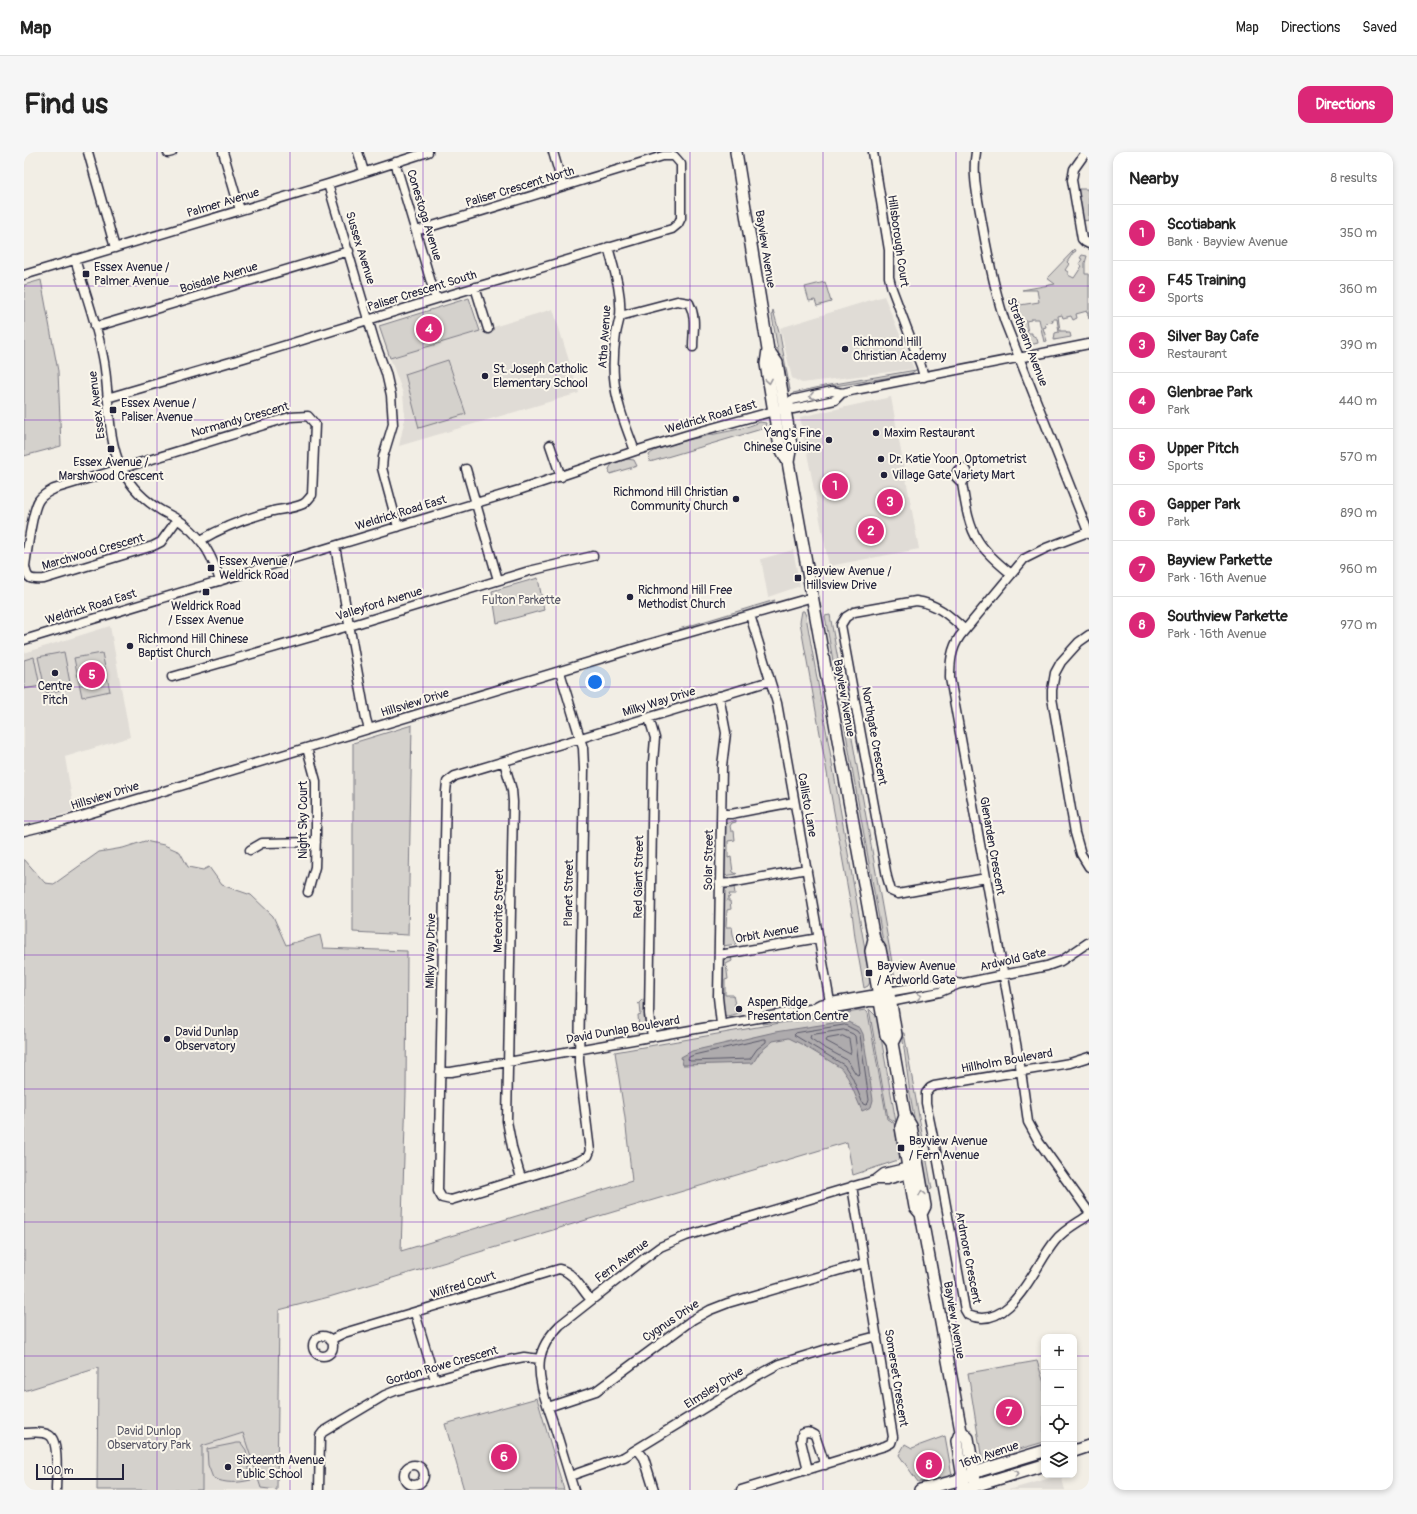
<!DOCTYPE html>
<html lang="en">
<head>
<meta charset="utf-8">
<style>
  :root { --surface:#fff; --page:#f6f6f6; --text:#222; --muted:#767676; --line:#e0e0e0; --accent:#db2777 }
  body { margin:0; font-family:Pangolin,sans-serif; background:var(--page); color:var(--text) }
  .controls { position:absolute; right:12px; bottom:12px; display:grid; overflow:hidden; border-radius:8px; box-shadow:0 2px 6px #0003 }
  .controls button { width:36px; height:36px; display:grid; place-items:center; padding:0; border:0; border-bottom:1px solid var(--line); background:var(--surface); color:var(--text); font:20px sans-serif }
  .scale { position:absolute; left:12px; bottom:10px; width:88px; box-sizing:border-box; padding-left:4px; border:2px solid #22223b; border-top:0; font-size:11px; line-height:14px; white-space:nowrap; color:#22223b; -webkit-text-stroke:3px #fbf7ec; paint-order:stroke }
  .you { position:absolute; left:571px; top:530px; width:14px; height:14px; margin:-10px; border:3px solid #fff; border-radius:50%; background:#1a73e8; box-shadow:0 0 0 6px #1a73e833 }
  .badge { display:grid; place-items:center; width:26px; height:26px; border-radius:50%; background:var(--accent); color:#fff; font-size:13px; font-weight:700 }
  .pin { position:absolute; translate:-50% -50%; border:2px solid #fff; box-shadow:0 1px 4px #0006 }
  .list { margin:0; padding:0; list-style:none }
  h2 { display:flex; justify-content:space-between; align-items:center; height:52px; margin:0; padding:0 16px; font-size:17px }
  h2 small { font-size:13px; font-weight:400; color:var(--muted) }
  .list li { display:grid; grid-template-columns:26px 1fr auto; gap:12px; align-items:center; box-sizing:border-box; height:56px; padding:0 16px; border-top:1px solid var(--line) }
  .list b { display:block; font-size:15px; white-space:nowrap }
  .list p { margin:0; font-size:13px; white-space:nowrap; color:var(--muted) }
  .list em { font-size:13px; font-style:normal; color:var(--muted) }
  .icon { flex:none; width:22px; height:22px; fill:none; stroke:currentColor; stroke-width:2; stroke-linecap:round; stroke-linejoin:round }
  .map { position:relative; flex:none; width:1065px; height:1338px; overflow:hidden; border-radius:12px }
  header { display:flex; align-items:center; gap:24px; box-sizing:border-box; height:56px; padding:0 20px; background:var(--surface); border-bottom:1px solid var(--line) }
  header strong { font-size:19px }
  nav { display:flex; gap:22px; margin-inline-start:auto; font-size:14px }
  .intro { display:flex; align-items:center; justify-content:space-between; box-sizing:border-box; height:96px; padding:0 24px }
  h1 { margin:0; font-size:28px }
  .button { padding:10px 18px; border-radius:12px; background:var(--accent); color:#fff; font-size:14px; font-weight:700 }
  main { display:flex; gap:24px; padding:0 24px }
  aside { flex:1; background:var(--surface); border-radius:12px; box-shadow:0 2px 6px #0003 }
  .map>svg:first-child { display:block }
  .built { fill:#e0dcd6 }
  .green { fill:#d4d1cc; stroke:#7b7a84 }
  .water { fill:#aeabad; stroke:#76747f }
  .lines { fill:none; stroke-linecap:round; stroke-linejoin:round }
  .shore { stroke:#5a5969; stroke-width:1 }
  .minor-casing { stroke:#22223b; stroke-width:11 }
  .major-casing { stroke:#22223b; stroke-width:14 }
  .minor { stroke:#fbf7ec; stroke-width:8 }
  .major { stroke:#fbf7ec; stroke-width:11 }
  .oneway { stroke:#99979c }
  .grid { fill:none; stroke:#7b2cbf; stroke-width:1; stroke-opacity:0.55 }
  .poi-dot { fill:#22223b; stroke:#fbf7ec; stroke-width:1.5 }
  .labels { text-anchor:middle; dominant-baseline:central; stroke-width:4; stroke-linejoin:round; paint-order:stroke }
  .street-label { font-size:12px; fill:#22223b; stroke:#fbf7ec }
  .poi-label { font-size:12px; fill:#22223b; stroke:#fbf7ec; text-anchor:start }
  .park-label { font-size:12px; fill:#575766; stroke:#fbf7ec }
</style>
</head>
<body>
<header>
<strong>Map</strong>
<nav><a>Map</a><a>Directions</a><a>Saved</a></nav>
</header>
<div class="intro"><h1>Find us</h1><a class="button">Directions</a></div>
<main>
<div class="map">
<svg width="1065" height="1338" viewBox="0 0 1065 1338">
  <rect width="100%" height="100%" fill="#f2eee5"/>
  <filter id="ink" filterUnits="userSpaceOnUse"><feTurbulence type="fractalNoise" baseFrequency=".025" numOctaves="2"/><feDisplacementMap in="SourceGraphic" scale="8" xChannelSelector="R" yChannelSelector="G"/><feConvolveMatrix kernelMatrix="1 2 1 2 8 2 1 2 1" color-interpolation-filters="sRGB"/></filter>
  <g filter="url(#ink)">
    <path class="built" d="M860,144L890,217L778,231L768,226L756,176Z
      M529,157L555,241L375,294L381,266L379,241L366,206Z
      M867,245L895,397L805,414L776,265Z
      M769,398L776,434L744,445L737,407Z
      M86,474L106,585L41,605L50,659L0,674V501Z
      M220,1281L237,1336L247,1338H178V1294Z
      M1037,1323L1041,1338H984Z"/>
    <path class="green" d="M1054,37H1063L1065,41V68L1059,69Z
      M1051,97L1052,99L1049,101L1043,110L1045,112L1041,118L1044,120V123L1050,126L1058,114L1055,112L1058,107L1056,106L1058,103L1063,104L1061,111V122H1065V167L1063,159L1052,162L1053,166L1049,168L1047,164L1039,166L1038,163L1034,164L1036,179H1042L1043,181H1046L1047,185L1030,188L1031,181L1035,180L1033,167H1028L1029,170L1021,171L1022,175L1019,176L1023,189L1020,190L1015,167H1007V168L1002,169L1004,181H1008V183L1013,186L1014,191L1002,194L984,147L990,146L992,149H995L996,153L1015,150L1013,138H998L1031,132L1023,126Z
      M17,128L34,219L37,294L0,304V133Z
      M801,130L807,150L793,154L791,148L785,149L781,135Z
      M445,146L456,179L366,206L355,174Z
      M749,158L756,183L766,238L764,240L760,233L748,164Z
      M424,208L442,262L395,276L381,222Z
      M892,218L886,222L805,235L773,243H769V241L805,233Z
      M736,270L742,271L741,276L626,310L625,303C634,292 698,281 715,277C722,275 729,273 736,270Z
      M603,307L610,308L613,314L586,322L585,317L588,312Z
      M514,426L520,458L473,471L468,439Z
      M751,448L749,451L659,479L655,477Z
      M778,459H780L782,464L844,814L846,830L844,834L840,836L831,785L828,760L776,470Z
      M806,463L871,827L867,828L865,823L801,464Z
      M40,500L47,536L22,541L14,505Z
      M78,501L86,539L58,545L50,506Z
      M10,505L16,534L0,537V508Z
      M388,573L384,783L329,780V591Z
      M712,668V670L708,671L706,674L707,679H710L711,688L704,689V706L707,705L709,720L713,722L700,724L701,672Z
      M121,689L140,693L156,700L164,715L179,718L185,715L198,733L227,743L249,764L262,793L296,783L299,796L383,799L382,941L377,1099L608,1029L601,966L591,900L756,871L788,867L841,858L844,861L863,967L870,971L876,1006L874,1008L829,1023L823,990L305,1145L255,1158L253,1338L237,1336L219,1281L178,1294V1338H73L74,1216L0,1239V707L21,731L30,732L75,700L99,696Z
      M710,735L711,742H705L706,745L704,746V749H706L707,757L703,758L702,775H708L709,782L712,792L699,794V741L703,736Z
      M707,805L708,809L702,812L704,827L701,828V843H709L712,857H714L717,861L703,864L700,863L698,850L699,809L702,806Z
      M620,847L623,876L612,880L615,876L614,863L617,862L616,851L614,852L618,848Z
      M840,854L845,855L843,856L789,866L738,872V870L789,863Z
      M845,857L851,863H853L872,970L864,966Z
      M878,881H880L908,1037L903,1038L886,942Z
      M1013,1209L1020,1231V1290L958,1308L944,1221Z
      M513,1246L540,1338H440L421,1272Z
      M921,1284L928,1323L915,1329L907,1328L894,1330L875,1303L881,1292L888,1296Z
      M213,1291H217L222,1298L227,1328C213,1331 202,1332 189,1326L184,1313L183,1297Z"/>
    <path class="water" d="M822,869L836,876L839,882L849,948L847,955L838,959L824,926L817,916L779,893L765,886L749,889L736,900L729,911L659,913L657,905L668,899L751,880Z"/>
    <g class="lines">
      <path class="shore" d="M821,873L833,879L836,883L845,948L844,951L842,953L839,952L828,925L820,913L770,883L772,881Z
        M820,878L829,882L831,884L836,921L834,923L832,922L823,908L799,895L786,886L787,883Z
        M819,884L825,887L827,900L826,902L802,889L803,887Z
        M740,887H742V890L733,897L726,907L666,909L664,907L665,905L670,903Z"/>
      <g class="minor-casing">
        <path id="minor" d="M64,0L91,96
          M199,0L216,58
          M334,0L340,20
          M529,0L539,34
          M849,0L865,98V125L868,137L897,214L900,225
          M952,0C948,24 954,47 958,71C964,105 970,137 981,170L1065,382
          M1062,0L1050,17L1048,28L1058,87L1061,90L1065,92
          M144,1L148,0
          M371,10L412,147
          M304,32L351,191L362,221L367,243L369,272L359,305L358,316L374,375
          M584,95C590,117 598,140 596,164C595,170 593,176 592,182C590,196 589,211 590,225C592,251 602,275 611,299
          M51,107C61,141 74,175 80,210C86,246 82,284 98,318C107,335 121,349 138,359C145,363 155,367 161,373C180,388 189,406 196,429
          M0,123L304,32L404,0
          M451,135L464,177
          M596,164L653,149L665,151C673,167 669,178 669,195
          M71,175L325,99
          M83,246L220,206L412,147L648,77L654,72L657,66V12L650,4H639L392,79
          M761,256L768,248L808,239L818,241L831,238L1065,192
          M526,293L537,325
          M442,317L474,428
          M938,331L932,325C932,320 933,317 939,316L943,319V325L938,331C941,350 944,374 955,390C963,402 975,412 986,421
          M153,368L137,390L129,394L20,427C7,428 3,428 1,414C3,400 8,358 15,348C19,342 25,340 30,337L266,265L284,264L291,272L288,343C285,346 283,350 279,352C271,356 259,357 249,359C223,366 200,374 177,388
          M1064,380L1022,396L1000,407L936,484C927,497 926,511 926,526L997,919L1004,970L1009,979L1015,990L1065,1060
          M311,394L342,567L345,577
          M726,463L753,551L806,850
          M940,477C926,464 912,451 892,449L830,460L822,465L817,473L863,725L867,739L874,742L962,726
          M1065,483L1055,490L1037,510L1031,521L1028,538V546L1051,681L1057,702L1065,715
          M0,488L495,338L611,299L663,283L761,256L769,257L811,248L818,241
          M536,520L556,586L559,596L560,617L555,909L566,999L564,1004L555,1009L427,1048L418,1046L414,1039L422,640L423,630L431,624L746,529
          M148,525L332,472L505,419L569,404
          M695,544L702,581L698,614L694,845L697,872
          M625,566L631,586L629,610L625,862L628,885
          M283,596L292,629V683L291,715L284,740
          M480,610L488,638L489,650L483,969L488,995L497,1026
          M698,662H707L770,650
          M0,679L41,669L625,492L789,445
          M226,698L238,691L292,690
          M696,732L706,731L783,717
          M695,803L795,786
          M787,857L796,852L915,831H933
          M1065,905L1046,911L910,934L906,936L902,941V951L913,1004L941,1158L944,1163C987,1181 1010,1114 1031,1089C1039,1078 1054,1071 1065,1063
          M416,920H427L786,857L799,858L845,850H866L916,840L935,832L1023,814L1037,809L1065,790
          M851,1028L860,1021L889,1014
          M391,1161L411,1228
          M289 1194a10 10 0 1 1 20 0a10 10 0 1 1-20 0Z
          M306,1188L320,1181L535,1117C550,1120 557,1137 567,1148
          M524,1255L572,1239L668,1168L686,1158L704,1151L840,1111
          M0,1281C8,1281 18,1279 25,1283C36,1289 32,1327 32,1338
          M614,1298L620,1306L630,1338
          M380 1323a10 10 0 1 1 20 0a10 10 0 1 1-20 0Z
          M784,1318L777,1289L778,1282C783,1279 787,1280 791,1283L801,1313
          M546,1324L600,1305L729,1226L755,1212L803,1197L853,1184
          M295,1338L296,1284L299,1280L361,1243L371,1239L475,1210L500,1205L516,1207
          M550,1338C543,1316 537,1295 530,1273C523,1252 513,1229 516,1207C518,1194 527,1182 536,1173L621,1106L636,1095L662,1084L820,1037L851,1028H863L889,1021
          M717,1338L861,1294L867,1291L869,1285L828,1034"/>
      </g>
      <g class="major-casing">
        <path id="major" d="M712,0L744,198L742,212L756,295L764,310L850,787L856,797L868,858L872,883L868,891
          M744,198L753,211L767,293L764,310
          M850,787L847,799L862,883L868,891L881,964L887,974L901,1054L897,1062
          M881,964L877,975L891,1055L897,1062L937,1279L933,1289L941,1338
          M937,1279L944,1286L951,1329
          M1050,1299L1065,1294
          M896,1338L931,1329L958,1318L1020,1299
          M937,1338L1020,1313"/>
      </g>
      <use href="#minor" class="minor"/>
      <use href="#major" class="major"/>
    </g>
    <defs><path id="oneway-chevron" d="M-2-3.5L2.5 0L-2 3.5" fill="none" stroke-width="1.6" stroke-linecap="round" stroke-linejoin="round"/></defs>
    <g class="oneway">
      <use href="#oneway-chevron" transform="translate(745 229) rotate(80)"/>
      <use href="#oneway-chevron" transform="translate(788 244) rotate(167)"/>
      <use href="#oneway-chevron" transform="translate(895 844) rotate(-11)"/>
      <use href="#oneway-chevron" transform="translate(898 1041) rotate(-101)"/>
      <use href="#oneway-chevron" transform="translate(992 1321) rotate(-16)"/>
    </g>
  </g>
  <path class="grid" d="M133,0V1338M266,0V1338M399,0V1338M532,0V1338M666,0V1338M799,0V1338M932,0V1338M0,134H1065M0,268H1065M0,401H1065M0,535H1065M0,669H1065M0,803H1065M0,937H1065M0,1070H1065M0,1204H1020M1050,1204H1065"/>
  <g class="poi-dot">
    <rect x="58" y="118" width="8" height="8" rx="2"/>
    <circle cx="821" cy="197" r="4"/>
    <circle cx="461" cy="224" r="4"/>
    <rect x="85" y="254" width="8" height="8" rx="2"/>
    <circle cx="852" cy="281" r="4"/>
    <circle cx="805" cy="288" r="4"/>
    <rect x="83" y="293" width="8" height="8" rx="2"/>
    <circle cx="857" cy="307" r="4"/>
    <circle cx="860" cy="323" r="4"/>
    <circle cx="712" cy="347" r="4"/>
    <rect x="183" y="412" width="8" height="8" rx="2"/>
    <rect x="770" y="422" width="8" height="8" rx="2"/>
    <rect x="178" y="436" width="8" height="8" rx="2"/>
    <circle cx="606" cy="445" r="4"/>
    <circle cx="106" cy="494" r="4"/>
    <circle cx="31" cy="521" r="4"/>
    <rect x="841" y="817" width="8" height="8" rx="2"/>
    <circle cx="715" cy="857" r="4"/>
    <circle cx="143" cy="887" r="4"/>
    <rect x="873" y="992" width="8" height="8" rx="2"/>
    <circle cx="204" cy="1315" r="4"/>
  </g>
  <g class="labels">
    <g class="street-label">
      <text transform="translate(496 35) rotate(-17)">Paliser Crescent North</text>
      <text transform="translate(199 51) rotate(-17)">Palmer Avenue</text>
      <text transform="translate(400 63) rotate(73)">Conestoga Avenue</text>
      <text transform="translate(874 89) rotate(82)">Hillsborough Court</text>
      <text transform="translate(336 96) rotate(73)">Sussex Avenue</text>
      <text transform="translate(741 97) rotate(81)">Bayview Avenue</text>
      <text transform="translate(195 126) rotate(-17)">Boisdale Avenue</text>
      <text transform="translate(398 139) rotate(-17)">Paliser Crescent South</text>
      <text transform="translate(581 185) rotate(-86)">Atha Avenue</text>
      <text transform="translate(1003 190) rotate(69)">Strathearn Avenue</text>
      <text transform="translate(73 253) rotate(-97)">Essex Avenue</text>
      <text transform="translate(687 265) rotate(-16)">Weldrick Road East</text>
      <text transform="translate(216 268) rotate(-16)">Normandy Crescent</text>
      <text transform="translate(377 361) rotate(-17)">Weldrick Road East</text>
      <text transform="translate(69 400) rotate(-16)">Marchwood Crescent</text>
      <text transform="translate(355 452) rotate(-17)">Valleyford Avenue</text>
      <text transform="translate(67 455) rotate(-17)">Weldrick Road East</text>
      <text transform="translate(820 546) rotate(80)">Bayview Avenue</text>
      <text transform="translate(635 550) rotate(-17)">Milky Way Drive</text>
      <text transform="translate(391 551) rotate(-17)">Hillsview Drive</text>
      <text transform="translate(850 584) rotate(80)">Northgate Crescent</text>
      <text transform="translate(81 644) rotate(-17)">Hillsview Drive</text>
      <text transform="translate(783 653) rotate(80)">Callisto Lane</text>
      <text transform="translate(279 668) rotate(-90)">Night Sky Court</text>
      <text transform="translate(968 694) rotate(80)">Glenarden Crescent</text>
      <text transform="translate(685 708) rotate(-89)">Solar Street</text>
      <text transform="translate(615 725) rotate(-89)">Red Giant Street</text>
      <text transform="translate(545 741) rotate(-89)">Planet Street</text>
      <text transform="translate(475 759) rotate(-89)">Meteorite Street</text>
      <text transform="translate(743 782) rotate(-10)">Orbit Avenue</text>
      <text transform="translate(407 799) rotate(-89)">Milky Way Drive</text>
      <text transform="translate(989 808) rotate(-13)">Ardwold Gate</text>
      <text transform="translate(599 878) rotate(-10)">David Dunlap Boulevard</text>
      <text transform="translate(983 909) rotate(-10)">Hillholm Boulevard</text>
      <text transform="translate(944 1106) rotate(79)">Ardmore Crescent</text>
      <text transform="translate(598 1109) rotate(-37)">Fern Avenue</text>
      <text transform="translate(439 1133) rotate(-17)">Wilfred Court</text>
      <text transform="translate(930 1168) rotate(80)">Bayview Avenue</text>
      <text transform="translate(647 1169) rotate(-34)">Cygnus Drive</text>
      <text transform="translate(418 1214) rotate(-16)">Gordon Rowe Crescent</text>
      <text transform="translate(872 1226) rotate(81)">Somerset Crescent</text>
      <text transform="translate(690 1236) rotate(-32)">Elmsley Drive</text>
      <text transform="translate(965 1303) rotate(-19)">16th Avenue</text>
    </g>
    <g class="poi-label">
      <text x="70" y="115">Essex Avenue /<tspan x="70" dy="14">Palmer Avenue</tspan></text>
      <text x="829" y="190">Richmond Hill<tspan x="829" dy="14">Christian Academy</tspan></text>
      <text x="469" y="217">St. Joseph Catholic<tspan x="469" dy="14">Elementary School</tspan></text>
      <text x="97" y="251">Essex Avenue /<tspan x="97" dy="14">Paliser Avenue</tspan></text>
      <text x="797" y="281" text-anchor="end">Yang's Fine<tspan x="797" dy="14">Chinese Cuisine</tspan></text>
      <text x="860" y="281">Maxim Restaurant</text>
      <text x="865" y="307">Dr. Katie Yoon, Optometrist</text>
      <text x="87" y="310" text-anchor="middle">Essex Avenue /<tspan x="87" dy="14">Marshwood Crescent</tspan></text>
      <text x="868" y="323">Village Gate Variety Mart</text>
      <text x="704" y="340" text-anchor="end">Richmond Hill Christian<tspan x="704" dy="14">Community Church</tspan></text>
      <text x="195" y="409">Essex Avenue /<tspan x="195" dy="14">Weldrick Road</tspan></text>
      <text x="782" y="419">Bayview Avenue /<tspan x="782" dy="14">Hillsview Drive</tspan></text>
      <text x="614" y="438">Richmond Hill Free<tspan x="614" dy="14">Methodist Church</tspan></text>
      <text x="182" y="454" text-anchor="middle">Weldrick Road<tspan x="182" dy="14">/ Essex Avenue</tspan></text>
      <text x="114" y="487">Richmond Hill Chinese<tspan x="114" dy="14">Baptist Church</tspan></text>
      <text x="31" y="534" text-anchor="middle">Centre<tspan x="31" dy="14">Pitch</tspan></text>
      <text x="853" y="814">Bayview Avenue<tspan x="853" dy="14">/ Ardworld Gate</tspan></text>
      <text x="723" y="850">Aspen Ridge<tspan x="723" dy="14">Presentation Centre</tspan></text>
      <text x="151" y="880">David Dunlap<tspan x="151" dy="14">Observatory</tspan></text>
      <text x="885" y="989">Bayview Avenue<tspan x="885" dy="14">/ Fern Avenue</tspan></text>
      <text x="212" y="1308">Sixteenth Avenue<tspan x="212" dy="14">Public School</tspan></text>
    </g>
    <g class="park-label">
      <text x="497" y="448">Fulton Parkette</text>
      <text x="125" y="1279">David Dunlop<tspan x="125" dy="14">Observatory Park</tspan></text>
    </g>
  </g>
</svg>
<div class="controls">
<button>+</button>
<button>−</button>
<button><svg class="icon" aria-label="locate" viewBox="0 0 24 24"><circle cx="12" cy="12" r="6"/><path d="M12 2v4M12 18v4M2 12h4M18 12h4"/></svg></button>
<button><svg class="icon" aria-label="layers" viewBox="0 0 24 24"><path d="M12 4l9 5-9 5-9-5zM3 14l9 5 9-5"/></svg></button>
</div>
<div class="scale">100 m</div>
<div class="you"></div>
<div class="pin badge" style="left:811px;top:334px">1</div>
<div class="pin badge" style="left:847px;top:379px">2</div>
<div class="pin badge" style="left:866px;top:350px">3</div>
<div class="pin badge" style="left:405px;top:177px">4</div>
<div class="pin badge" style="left:68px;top:523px">5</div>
<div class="pin badge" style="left:480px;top:1305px">6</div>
<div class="pin badge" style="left:985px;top:1260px">7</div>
<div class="pin badge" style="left:905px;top:1313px">8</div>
</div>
<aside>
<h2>Nearby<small>8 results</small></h2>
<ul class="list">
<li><span class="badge">1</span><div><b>Scotiabank</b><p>Bank · Bayview Avenue</p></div><em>350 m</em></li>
<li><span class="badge">2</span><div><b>F45 Training</b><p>Sports</p></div><em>360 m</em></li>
<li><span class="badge">3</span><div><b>Silver Bay Cafe</b><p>Restaurant</p></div><em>390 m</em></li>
<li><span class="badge">4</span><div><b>Glenbrae Park</b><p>Park</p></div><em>440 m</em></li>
<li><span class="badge">5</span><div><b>Upper Pitch</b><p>Sports</p></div><em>570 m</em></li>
<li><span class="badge">6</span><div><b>Gapper Park</b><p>Park</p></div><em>890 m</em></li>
<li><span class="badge">7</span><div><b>Bayview Parkette</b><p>Park · 16th Avenue</p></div><em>960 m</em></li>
<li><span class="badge">8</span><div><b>Southview Parkette</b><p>Park · 16th Avenue</p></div><em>970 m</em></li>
</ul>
</aside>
</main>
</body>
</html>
